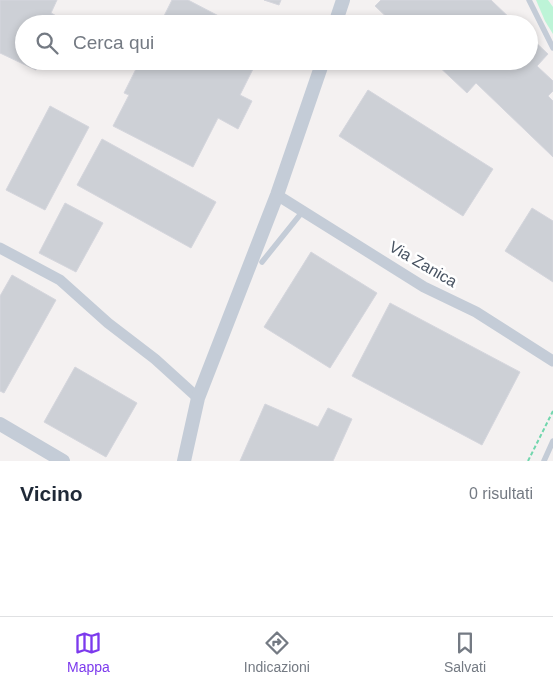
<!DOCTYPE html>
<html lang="it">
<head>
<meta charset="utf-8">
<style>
  :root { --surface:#fff; --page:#f2f2f3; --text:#1f2937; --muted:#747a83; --line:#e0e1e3; --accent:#7c3aed }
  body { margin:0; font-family:Helvetica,sans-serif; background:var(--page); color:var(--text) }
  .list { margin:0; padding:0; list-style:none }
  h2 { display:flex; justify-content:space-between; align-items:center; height:65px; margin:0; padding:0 20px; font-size:21px }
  h2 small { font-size:16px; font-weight:400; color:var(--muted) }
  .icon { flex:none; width:28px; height:28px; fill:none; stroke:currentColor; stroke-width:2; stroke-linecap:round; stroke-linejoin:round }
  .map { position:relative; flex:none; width:553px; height:461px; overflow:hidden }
  .search { position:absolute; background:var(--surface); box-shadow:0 2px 8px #0003; left:15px; right:15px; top:15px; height:55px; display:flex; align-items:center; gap:12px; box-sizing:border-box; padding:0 18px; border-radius:28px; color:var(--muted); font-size:19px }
  .sheet { height:155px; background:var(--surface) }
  nav { display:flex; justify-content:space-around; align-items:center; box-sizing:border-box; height:70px; border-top:1px solid var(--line); background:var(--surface); font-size:14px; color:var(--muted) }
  nav a { display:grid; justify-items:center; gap:2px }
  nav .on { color:var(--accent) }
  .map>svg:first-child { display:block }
  .green { fill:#bdf4d7 }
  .building { fill:#cdd0d6; stroke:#d5d6dd }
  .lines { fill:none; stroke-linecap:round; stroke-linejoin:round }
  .path { stroke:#71d6ad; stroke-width:2; stroke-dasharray:4 2.5; stroke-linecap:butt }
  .service { stroke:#c4ccd7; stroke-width:5.5 }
  .minor { stroke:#c4ccd7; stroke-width:11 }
  .tertiary { stroke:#c4ccd7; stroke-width:14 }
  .labels { text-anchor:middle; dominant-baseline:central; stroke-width:5; stroke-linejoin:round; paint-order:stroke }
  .street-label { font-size:16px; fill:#475261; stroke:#fff }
</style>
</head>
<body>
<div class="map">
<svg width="553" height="461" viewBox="0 0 553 461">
  <rect width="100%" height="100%" fill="#f4f1f1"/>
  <path class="green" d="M536,0H548L553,7V34L545,21Z"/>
  <path class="building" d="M0,0H57L51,13L60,18L58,24H24V61H40L36,70L0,53Z
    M172,0H188L234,24H160Z
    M264,0H281L279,5Z
    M381,0H491L516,24H394L375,6Z
    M529,36L548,54L537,66L553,81V91L548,96L553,101V157L476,83L467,93L433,61H529Z
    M140,61H257L240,95L252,101L238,129L218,118L193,167L113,126L129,95L124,93Z
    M368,90L493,169L463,216L339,136Z
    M50,106L89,127L45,210L6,190Z
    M102,139L216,202L191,248L77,185Z
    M65,203L103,223L76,272L39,253Z
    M532,208L553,221V282L505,251Z
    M311,252L377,293L330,368L264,327Z
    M12,275L56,300L4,393L0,391V296Z
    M390,303L520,372L482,445L352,376Z
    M75,367L137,403L106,457L44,422Z
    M265,404L318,427L328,408L352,419L333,461H240Z"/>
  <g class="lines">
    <path class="path" d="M528,461L553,411"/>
    <path class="service" d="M529,0L553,48
      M262,262L303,211
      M544,461L553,441"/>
    <path class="minor" d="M277,195L424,287L476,312L553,361
      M0,248L60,280L108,323L155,359L198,398"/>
    <path class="tertiary" d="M335,24L343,0
      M0,424L63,461
      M184,461L198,398L277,195L323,61"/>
  </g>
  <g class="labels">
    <g class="street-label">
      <text transform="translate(423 264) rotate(30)">Via Zanica</text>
    </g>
  </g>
</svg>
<div class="search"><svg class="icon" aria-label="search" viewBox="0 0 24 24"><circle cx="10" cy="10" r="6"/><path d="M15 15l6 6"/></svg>Cerca qui</div>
</div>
<section class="sheet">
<h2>Vicino<small>0 risultati</small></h2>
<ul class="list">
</ul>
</section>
<nav>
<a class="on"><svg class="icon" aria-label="map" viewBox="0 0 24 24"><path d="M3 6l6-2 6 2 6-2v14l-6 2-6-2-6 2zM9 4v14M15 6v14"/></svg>Mappa</a>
<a><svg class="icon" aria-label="directions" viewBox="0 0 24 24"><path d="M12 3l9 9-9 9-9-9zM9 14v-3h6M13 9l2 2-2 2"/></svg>Indicazioni</a>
<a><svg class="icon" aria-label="saved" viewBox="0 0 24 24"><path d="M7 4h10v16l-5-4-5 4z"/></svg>Salvati</a>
</nav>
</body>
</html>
